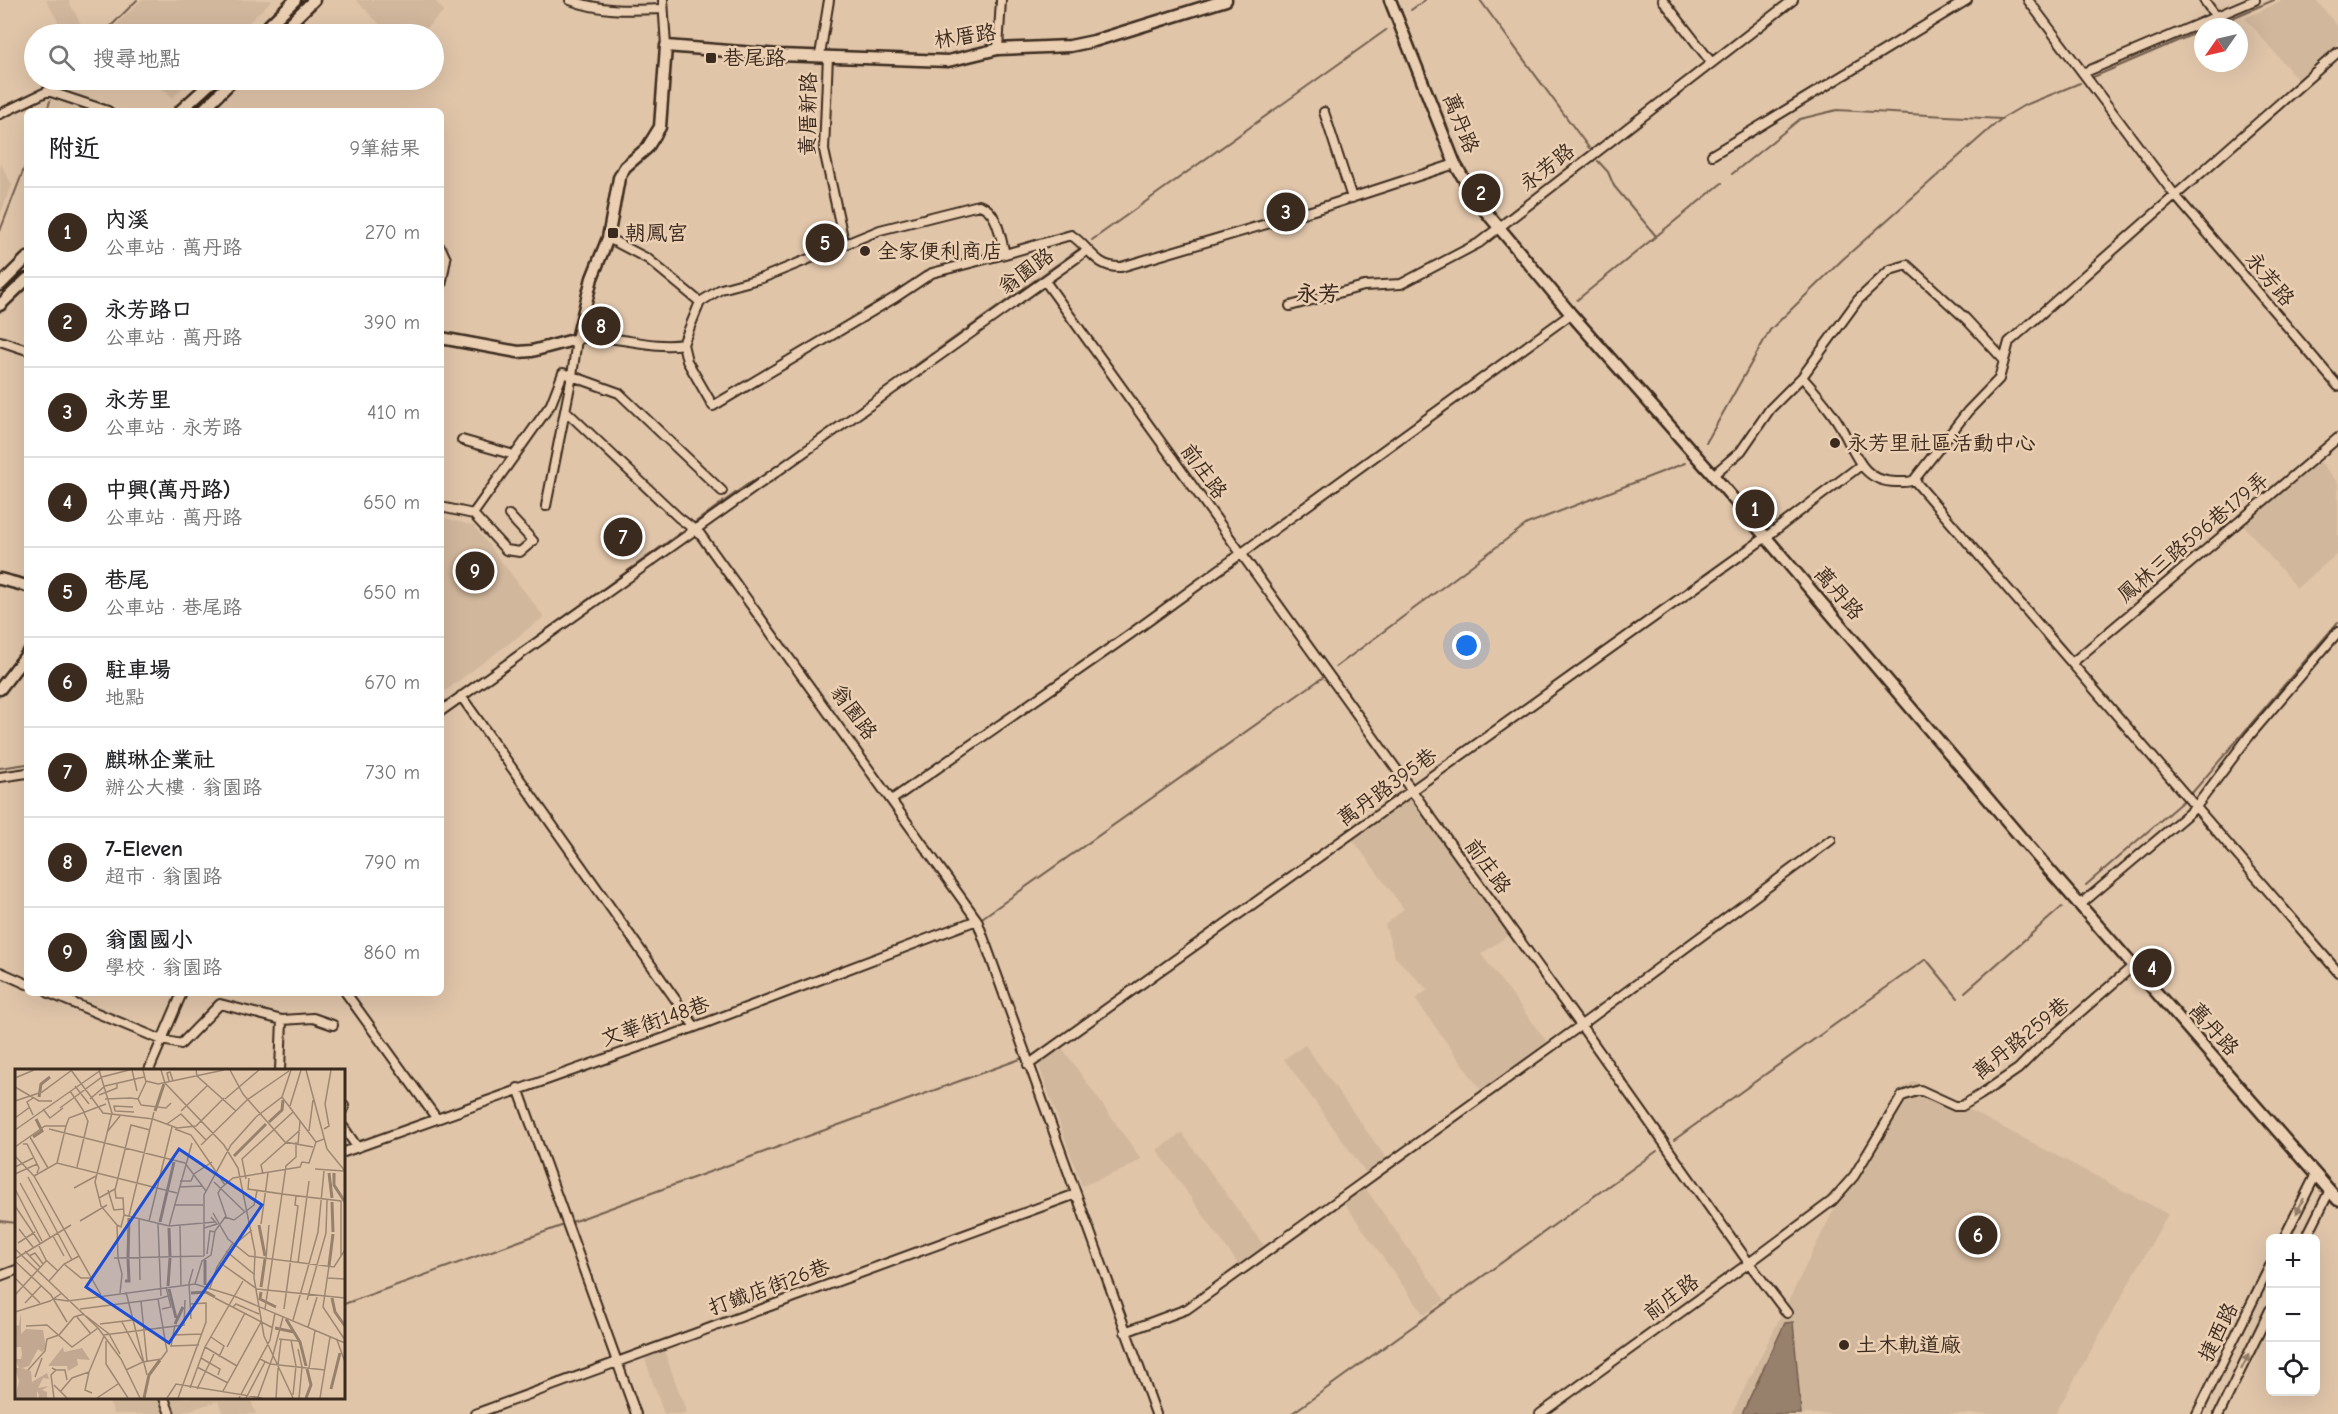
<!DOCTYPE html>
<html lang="zh-TW">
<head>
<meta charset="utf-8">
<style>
  :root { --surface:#fff; --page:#f2f2f2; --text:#202124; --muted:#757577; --line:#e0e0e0; --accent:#3b2a1e }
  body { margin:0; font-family:"Comic Neue","LXGW WenKai TC",sans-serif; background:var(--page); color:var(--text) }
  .controls { position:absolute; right:18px; bottom:18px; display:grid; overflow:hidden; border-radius:9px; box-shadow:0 6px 24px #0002 }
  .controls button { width:54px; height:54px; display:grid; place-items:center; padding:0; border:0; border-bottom:2px solid var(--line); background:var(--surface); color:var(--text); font:30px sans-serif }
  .compass { position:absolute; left:2194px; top:18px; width:54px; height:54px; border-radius:50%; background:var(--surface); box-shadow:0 6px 24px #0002; rotate:236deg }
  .you { position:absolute; left:1467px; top:646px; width:21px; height:21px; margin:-15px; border:4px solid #fff; border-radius:50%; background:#1a73e8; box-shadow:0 0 0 9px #1a73e833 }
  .badge { display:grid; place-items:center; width:39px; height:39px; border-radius:50%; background:var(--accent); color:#fff; font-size:20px; font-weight:700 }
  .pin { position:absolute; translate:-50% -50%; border:3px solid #fff; box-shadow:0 2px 6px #0006 }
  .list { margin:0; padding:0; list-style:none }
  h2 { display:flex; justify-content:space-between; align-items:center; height:78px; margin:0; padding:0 24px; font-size:26px }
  h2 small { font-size:20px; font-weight:400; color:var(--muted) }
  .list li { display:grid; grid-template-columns:39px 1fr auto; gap:18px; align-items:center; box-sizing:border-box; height:90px; padding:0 24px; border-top:2px solid var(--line) }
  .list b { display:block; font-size:22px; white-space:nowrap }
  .list p { margin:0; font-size:20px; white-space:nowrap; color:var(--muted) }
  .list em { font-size:20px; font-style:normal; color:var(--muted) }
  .icon { flex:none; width:33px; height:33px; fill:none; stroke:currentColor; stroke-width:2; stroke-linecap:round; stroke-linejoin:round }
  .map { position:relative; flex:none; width:2338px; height:1414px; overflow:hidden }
  .search { position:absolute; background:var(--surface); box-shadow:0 6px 24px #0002; left:24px; top:24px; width:420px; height:66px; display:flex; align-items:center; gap:15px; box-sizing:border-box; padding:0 21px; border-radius:33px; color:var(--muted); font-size:22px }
  .panel { position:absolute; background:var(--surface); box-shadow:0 6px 24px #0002; left:24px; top:108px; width:420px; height:888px; border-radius:9px }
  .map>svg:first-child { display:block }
  .built { fill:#d1b79c }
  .water { fill:#98816c; stroke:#735e4d; stroke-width:1.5 }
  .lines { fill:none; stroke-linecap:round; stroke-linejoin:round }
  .stream { stroke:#735e4d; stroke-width:2 }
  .street-casing { stroke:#3b2a1e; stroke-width:12 }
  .secondary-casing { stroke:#3b2a1e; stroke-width:15 }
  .street { stroke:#ebcfb2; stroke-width:8 }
  .secondary { stroke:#ebcfb2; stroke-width:10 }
  .oneway { fill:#937c68 }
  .poi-dot { fill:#3b2a1e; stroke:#ebcfb2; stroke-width:2 }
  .labels { text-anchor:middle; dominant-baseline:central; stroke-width:5; stroke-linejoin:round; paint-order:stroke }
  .street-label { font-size:21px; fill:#3b2a1e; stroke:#ebcfb2 }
  .poi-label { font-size:21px; fill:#3b2a1e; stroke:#ebcfb2; text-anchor:start }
  .neighbourhood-label { font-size:22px; font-weight:bold; fill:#3b2a1e; stroke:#ebcfb2 }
  .inset-river { fill:none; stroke:#98816c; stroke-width:3 }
  .inset-road { fill:none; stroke:#9e8771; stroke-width:1.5 }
  .view { fill:#1d4ed8; fill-opacity:0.15; stroke:#1d4ed8; stroke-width:3 }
  .inset-edge { fill:none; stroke:#3b2a1e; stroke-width:3 }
</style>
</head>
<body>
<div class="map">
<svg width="2338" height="1414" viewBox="0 0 2338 1414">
  <rect width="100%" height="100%" fill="#e0c5a9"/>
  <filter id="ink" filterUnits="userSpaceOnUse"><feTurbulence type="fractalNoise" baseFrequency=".0167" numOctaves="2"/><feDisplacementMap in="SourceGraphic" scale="12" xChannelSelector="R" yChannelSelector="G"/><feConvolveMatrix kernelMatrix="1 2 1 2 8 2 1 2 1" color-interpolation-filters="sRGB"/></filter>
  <g filter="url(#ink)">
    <path class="built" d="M46,0H68L86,34H65Z
      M141,0H272L237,34H110L108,33Z
      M356,0H434L444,11L420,34H389Z
      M2283,0H2316L2338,27V48L2299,81L2245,18Z
      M154,80H191L172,98Z
      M0,162L12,185L0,215Z
      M2317,458L2338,483V553L2297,588L2241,522Z
      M441,517L474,526L544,617L441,694Z
      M1409,792L1509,935L1481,954L1547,1042L1481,1090L1415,999L1428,990L1395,957L1385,925L1404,909L1350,836Z
      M1060,1045L1141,1159L1125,1169L1082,1186L1039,1066Z
      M1305,1045L1386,1158L1366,1173L1284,1059Z
      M1914,1081L2168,1214L2055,1414H1732L1865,1147L1899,1091Z
      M1182,1133L1264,1246L1238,1264L1157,1150Z
      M1363,1185L1445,1300L1424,1315L1342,1200Z
      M663,1348L687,1414H664L644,1356Z
      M108,1398H164L170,1414H114Z
      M171,1398H250L256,1414H223L218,1401L177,1414Z"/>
    <path class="water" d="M1793,1322L1801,1414H1742L1785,1323Z"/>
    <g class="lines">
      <path class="stream" d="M1480,0L1589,148
        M1411,10L1425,0
        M2211,27L2274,0
        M103,34L137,0
        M2091,78L2203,30
        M56,88L60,80
        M47,111L50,101
        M1598,161L1608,172L1614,186L1656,236
        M1732,174L1800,119L1837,110L2001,119L2023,106L2080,83
        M0,231L27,161
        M1092,240L1386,30
        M1577,300L1722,183
        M909,370L1079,249
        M1706,443L1770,330L1842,260L2001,119
        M694,523L752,481
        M1336,667L1527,524L1685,463
        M441,706L680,533
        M0,768L27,764
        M2192,793L2338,622
        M2086,885L2183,801
        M979,920L1322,678
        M1965,992L2062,907
        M1674,1140L1926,959L1958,998
        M0,1221L16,1223
        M569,1223L1023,1058L975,929L977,925
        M344,1304L564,1225
        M1291,1414L1657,1151"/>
      <g class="street-casing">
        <path id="street" d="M570,0C601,12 631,10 663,9
          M663,0L666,46
          M1663,0L1711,62
          M2028,0L2174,194L2338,386
          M2204,0L2217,18
          M998,49L1001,0
          M820,55L829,0
          M828,56L824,150L844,242
          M2083,73L2255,0
          M1324,112L1352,198
          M0,114L48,91L108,111
          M1712,155L1967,0
          M608,238L648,259L700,302
          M441,248L446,259L441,286
          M1045,281L1577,1020L1749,1263L1540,1414
          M700,302L721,289L762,278L880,230L979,205C998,210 1000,237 1005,254L1071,235C1090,247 1095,268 1121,267L1314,210L1455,164
          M1290,306L1364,286L1401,284L1479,243L1793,0
          M0,341L27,350
          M683,344L687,361L713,406L896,297L932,273L1005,254
          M1802,377C1815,392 1829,407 1839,424C1855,450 1860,482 1896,482C1903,482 1908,483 1914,480L1968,411L1999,379L2009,342L2338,52
          M566,411L678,517L700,534L977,920L1156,1414
          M462,440L514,455
          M1713,475L1741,451L1770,409L1802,377L1858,300L1890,270L1907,265L1966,319L2003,359
          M1914,480L2338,972
          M546,506L572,376L619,393L722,491
          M441,507L473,514L506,550L520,552L533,541L509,515
          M473,514L551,404L563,373L572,376L577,339C612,332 648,350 683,344L700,302
          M2072,663L2338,438
          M461,696L695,1027
          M441,711L1086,251
          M0,777L27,773
          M893,799L1129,635L1571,314
          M2080,905L2195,808L2250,735L2338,632
          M0,972L27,984
          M49,993L162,1040L181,1044L220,1004L282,1020L280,1070
          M346,993L437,1119
          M282,1020L313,1018L333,1025
          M1028,1065L1766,537L1861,465
          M149,1070L182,993
          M518,1088L636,1414
          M344,1106V1108
          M344,1128L357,1147
          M344,1152L695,1027L977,920
          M2284,1238L2316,1174
          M2306,1238L2330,1190
          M0,1276L16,1270
          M1787,1313L1749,1263L1832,1201L1854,1176L1902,1096L1920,1090L1955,1106H1962L1980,1095L2018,1069L2039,1048L2133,966
          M1125,1332L1187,1309L1580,1026L1831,840
          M164,1398L170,1414
          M475,1414L1076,1194
          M2197,1414L2270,1266
          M2219,1414L2270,1310"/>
      </g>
      <g class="secondary-casing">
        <path id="secondary" d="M1390,0L1455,164L1477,201L1571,314L1713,475L2023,840L2338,1200
          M260,34L295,0
          M279,34L314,0
          M180,111L214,80
          M202,111L233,80
          M0,285L27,258
          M0,305L27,279
          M441,338L518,352L532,351L577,339L592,278L608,238L619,178L625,167L647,148L660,127L666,46L779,55L948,61L998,49L1070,46L1094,41L1226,0
          M0,579L27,586
          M0,689L27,654"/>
      </g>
      <use href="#street" class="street"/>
      <use href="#secondary" class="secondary"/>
    </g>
    <defs><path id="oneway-solid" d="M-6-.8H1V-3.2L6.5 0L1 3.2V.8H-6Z" transform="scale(1.5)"/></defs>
    <g class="oneway">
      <use href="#oneway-solid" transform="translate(2300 1206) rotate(116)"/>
      <use href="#oneway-solid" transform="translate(2245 1362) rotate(-64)"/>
    </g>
  </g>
  <g class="poi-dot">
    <rect x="705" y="52" width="12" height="12" rx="3"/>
    <rect x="607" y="227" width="12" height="12" rx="3"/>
    <circle cx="865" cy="251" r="6"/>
    <circle cx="1835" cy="443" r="6"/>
    <circle cx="1844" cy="1345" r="6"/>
  </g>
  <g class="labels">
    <g class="street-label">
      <text transform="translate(965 36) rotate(-8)">林厝路</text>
      <text transform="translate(808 114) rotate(-89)">黃厝新路</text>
      <text transform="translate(1461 123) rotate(68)">萬丹路</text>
      <text transform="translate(1547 167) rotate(-38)">永芳路</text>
      <text transform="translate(1026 271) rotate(-36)">翁園路</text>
      <text transform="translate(2270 279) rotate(50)">永芳路</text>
      <text transform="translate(1204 471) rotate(54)">前庄路</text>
      <text transform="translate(2193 537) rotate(-40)">鳳林三路596巷179弄</text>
      <text transform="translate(1839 593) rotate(49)">萬丹路</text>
      <text transform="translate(854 712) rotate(54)">翁園路</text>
      <text transform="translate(1387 787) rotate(-36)">萬丹路395巷</text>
      <text transform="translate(1488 866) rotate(54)">前庄路</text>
      <text transform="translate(655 1021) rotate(-19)">文華街148巷</text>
      <text transform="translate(2214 1029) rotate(48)">萬丹路</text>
      <text transform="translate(2021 1038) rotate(-39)">萬丹路259巷</text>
      <text transform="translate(769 1287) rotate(-20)">打鐵店街26巷</text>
      <text transform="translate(1671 1297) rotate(-36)">前庄路</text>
      <text transform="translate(2218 1332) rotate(-64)">捷西路</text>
    </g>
    <g class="poi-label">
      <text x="723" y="58">巷尾路</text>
      <text x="625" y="233">朝鳳宮</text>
      <text x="877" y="251">全家便利商店</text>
      <text x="1847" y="443">永芳里社區活動中心</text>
      <text x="1856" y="1345">土木軌道廠</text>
    </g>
    <g class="neighbourhood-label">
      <text x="1318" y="294">永芳</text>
    </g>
  </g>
  <g transform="translate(15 1069)">
    <rect width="330" height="330" fill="#e0c5a9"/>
    <path d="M6,243V265L11,260L28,261L31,279L27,283L23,280L14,297L7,299L16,302L17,313L32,304L34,310L28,309L23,319L34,317L27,321L32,323V329H23L24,326L22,322V329H0L4,312L0,299H4L0,290H6L7,286L6,278H0V257L4,256ZM48,278L49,283L67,279L75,291L62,290L63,296L53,302L52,297H33Z" fill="#c2a890"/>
    <path class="inset-river" d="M24,28L26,15L35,8M140,42L149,15M254,53L267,41L268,31M18,68L27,62L21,50M219,87L251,55M314,104L317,129M319,104V116L330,133M317,133L318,163M145,153L159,93M244,156L250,187M154,159L155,187M113,188L114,149M190,191V216M314,197L318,165M110,212H114L113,190M153,217L155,189M246,218L250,190M154,220L161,249M246,223L245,230L261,238M176,224L191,223L200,228M317,229L320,243L330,257M271,250L285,273L291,297M160,255L168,238M260,259L279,263M316,320L325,284M129,329L134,306L145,291M291,329L296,316L292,300"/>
    <path class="inset-road" d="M56,1L88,44L138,50L162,59L181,57L209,29M84,1L97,44L80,113L86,137L102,156L103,189L189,187M117,1L122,22M146,1L150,14L209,76L223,99L240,183L239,209L249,267L278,329M181,1L182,7L221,42M215,1L228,25L270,73L298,78M291,1L312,80L330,102M0,9L19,1M131,12L143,15L209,1M154,12L152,4L155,3L158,12M60,17L74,35M0,18L24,32H37M55,22L70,44M84,26L102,19V15M267,28L301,73M18,29L12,33L18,46M75,30L90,17L129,8M90,30L115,29L123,30L126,36M123,30L131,13L128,1M210,30L244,1M0,32L27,23L57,1M126,36L151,39L156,34M275,37L286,1M45,39L87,8L114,1M28,40L35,49L48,39M100,42L99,37L118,38M100,42L119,43M166,42L193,16M0,49L15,38M152,55L166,45L191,71M34,60L170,94M160,60L176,66L210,116M309,60L314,57L310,35L316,1M0,61L86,1M294,62L298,31M92,63L105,47M15,68L33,99M281,73V88L271,97L267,125L326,132V187M8,75H12L24,99L22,104M283,75L285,52M186,76L232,31L274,2M0,78L30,57H51L54,49L91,35M0,87L19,107L86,226M42,94L51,57M170,94L191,122M0,98L18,89M62,98L73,52L69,44M300,100L329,102M0,105L22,95M248,105L246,96L285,61M19,107L42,94L162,124M13,108L57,191M234,109L233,120L267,125L250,240M231,110L227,90L278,43M165,112H176L179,105L197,93M199,113L230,143M5,114L35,168M164,118L187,117M59,119L81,107M0,120L27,172M93,121L99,141L109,140M84,129L100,120M159,136H188M0,137L25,174M198,144L213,170L234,187L319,198L330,181M109,146L108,129H101L100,121L116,56L135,61M114,147L139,43M210,148L219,151L239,136L242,122M124,150L125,211M65,152L92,136M134,152L157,58M143,155L146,227M246,155L253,104M102,156L106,158L109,146L154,157L200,153M154,157L177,74M165,157L166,216M189,159L202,155L196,148M4,160L18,178M38,167L49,187M3,174L20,163M23,175L31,191L43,202M220,175L237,161M0,180L83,259L106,290L125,329M10,182L25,198M211,182L240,206M192,185L195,162L200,163M14,187L20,184L28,195M189,187V126L216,76L241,48L267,28L276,1M99,189H103L107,205L105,224M251,189L254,156M0,190L56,156M0,192L36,226L52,253M204,193L242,220L330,229M283,194L294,112M49,195L66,209H75M314,197L308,238L330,271M0,209L25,234M312,209L330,210M34,212L49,195L64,187M180,215L187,192L196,186L200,162L211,147L203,124L206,119L218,109L285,98L287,93L294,94L301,73L309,70M195,219L202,198L218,174M111,223L132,306M0,226L31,192M200,229L258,259M39,230L53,232L180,215L219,227L330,274M292,231L311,164L312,131M126,232L132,292M10,234L26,217M218,238L221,235L244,245M65,240L143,230M147,240L156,238L151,218M269,240L283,137L280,136L281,127M0,243L35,232L47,224M71,247L94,265L105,285M62,248L76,265M176,250L174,214L178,200M278,251L303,163L309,102M107,253L128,293L111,301M85,255L118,251M160,256L156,277L184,276M11,257L32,256L57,278L83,259M293,258L302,228M88,266L169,256L170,231M158,266L187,265M196,268L209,277L204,288M264,270L283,272M276,271L281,297L278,326M322,271L330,293M91,272V295L113,329M190,278L222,297M212,278L230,244M283,280L287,298L284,329M258,286L268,248M186,289L205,300L203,306M245,290L255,295L310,301M128,293L146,290L152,282L143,230L153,227M263,296L266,271M182,298L213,314M37,299L41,301L36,306L39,329M294,299L300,261M13,301L30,282L32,270L44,266L59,248L69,245M41,301H50L52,311M74,303L70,321L77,324M20,308L27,289M39,316L52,329M175,319L190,278L228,212M182,320L199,285M208,322L246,253M45,323L57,309L74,303L89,267M243,328L258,287M82,329L103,315M152,329L161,315L247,329M163,329L191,253V234L175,235M224,329L255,271L260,244M231,329L250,293M261,329L263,299M305,329L315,268"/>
    <path class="view" d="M164,80L247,136L154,274L71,218Z"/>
    <rect width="330" height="330" class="inset-edge"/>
  </g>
</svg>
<div class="controls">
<button>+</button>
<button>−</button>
<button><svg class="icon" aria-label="locate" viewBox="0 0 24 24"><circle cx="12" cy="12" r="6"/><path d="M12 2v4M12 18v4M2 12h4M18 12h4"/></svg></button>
</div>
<svg class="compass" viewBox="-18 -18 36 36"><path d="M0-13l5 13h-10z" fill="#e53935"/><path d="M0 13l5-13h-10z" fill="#757577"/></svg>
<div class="you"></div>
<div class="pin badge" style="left:1755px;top:509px">1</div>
<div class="pin badge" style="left:1481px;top:193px">2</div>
<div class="pin badge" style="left:1286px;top:212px">3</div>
<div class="pin badge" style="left:2152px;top:968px">4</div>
<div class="pin badge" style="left:825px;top:243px">5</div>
<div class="pin badge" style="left:1978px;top:1235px">6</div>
<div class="pin badge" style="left:623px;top:537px">7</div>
<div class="pin badge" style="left:601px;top:326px">8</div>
<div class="pin badge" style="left:475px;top:571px">9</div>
<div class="search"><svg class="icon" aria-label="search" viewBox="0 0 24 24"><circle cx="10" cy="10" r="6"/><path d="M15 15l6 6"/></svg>搜尋地點</div>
<section class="panel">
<h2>附近<small>9筆結果</small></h2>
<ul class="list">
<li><span class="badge">1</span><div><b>內溪</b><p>公車站 · 萬丹路</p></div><em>270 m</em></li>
<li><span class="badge">2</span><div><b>永芳路口</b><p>公車站 · 萬丹路</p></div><em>390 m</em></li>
<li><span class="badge">3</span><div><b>永芳里</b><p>公車站 · 永芳路</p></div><em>410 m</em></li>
<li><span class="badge">4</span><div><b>中興(萬丹路)</b><p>公車站 · 萬丹路</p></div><em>650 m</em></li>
<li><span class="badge">5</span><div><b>巷尾</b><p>公車站 · 巷尾路</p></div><em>650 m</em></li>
<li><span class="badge">6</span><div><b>駐車場</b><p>地點</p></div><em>670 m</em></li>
<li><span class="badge">7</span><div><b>麒琳企業社</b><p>辦公大樓 · 翁園路</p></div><em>730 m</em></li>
<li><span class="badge">8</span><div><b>7-Eleven</b><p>超市 · 翁園路</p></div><em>790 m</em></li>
<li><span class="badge">9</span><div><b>翁園國小</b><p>學校 · 翁園路</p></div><em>860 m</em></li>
</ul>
</section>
</div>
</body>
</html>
